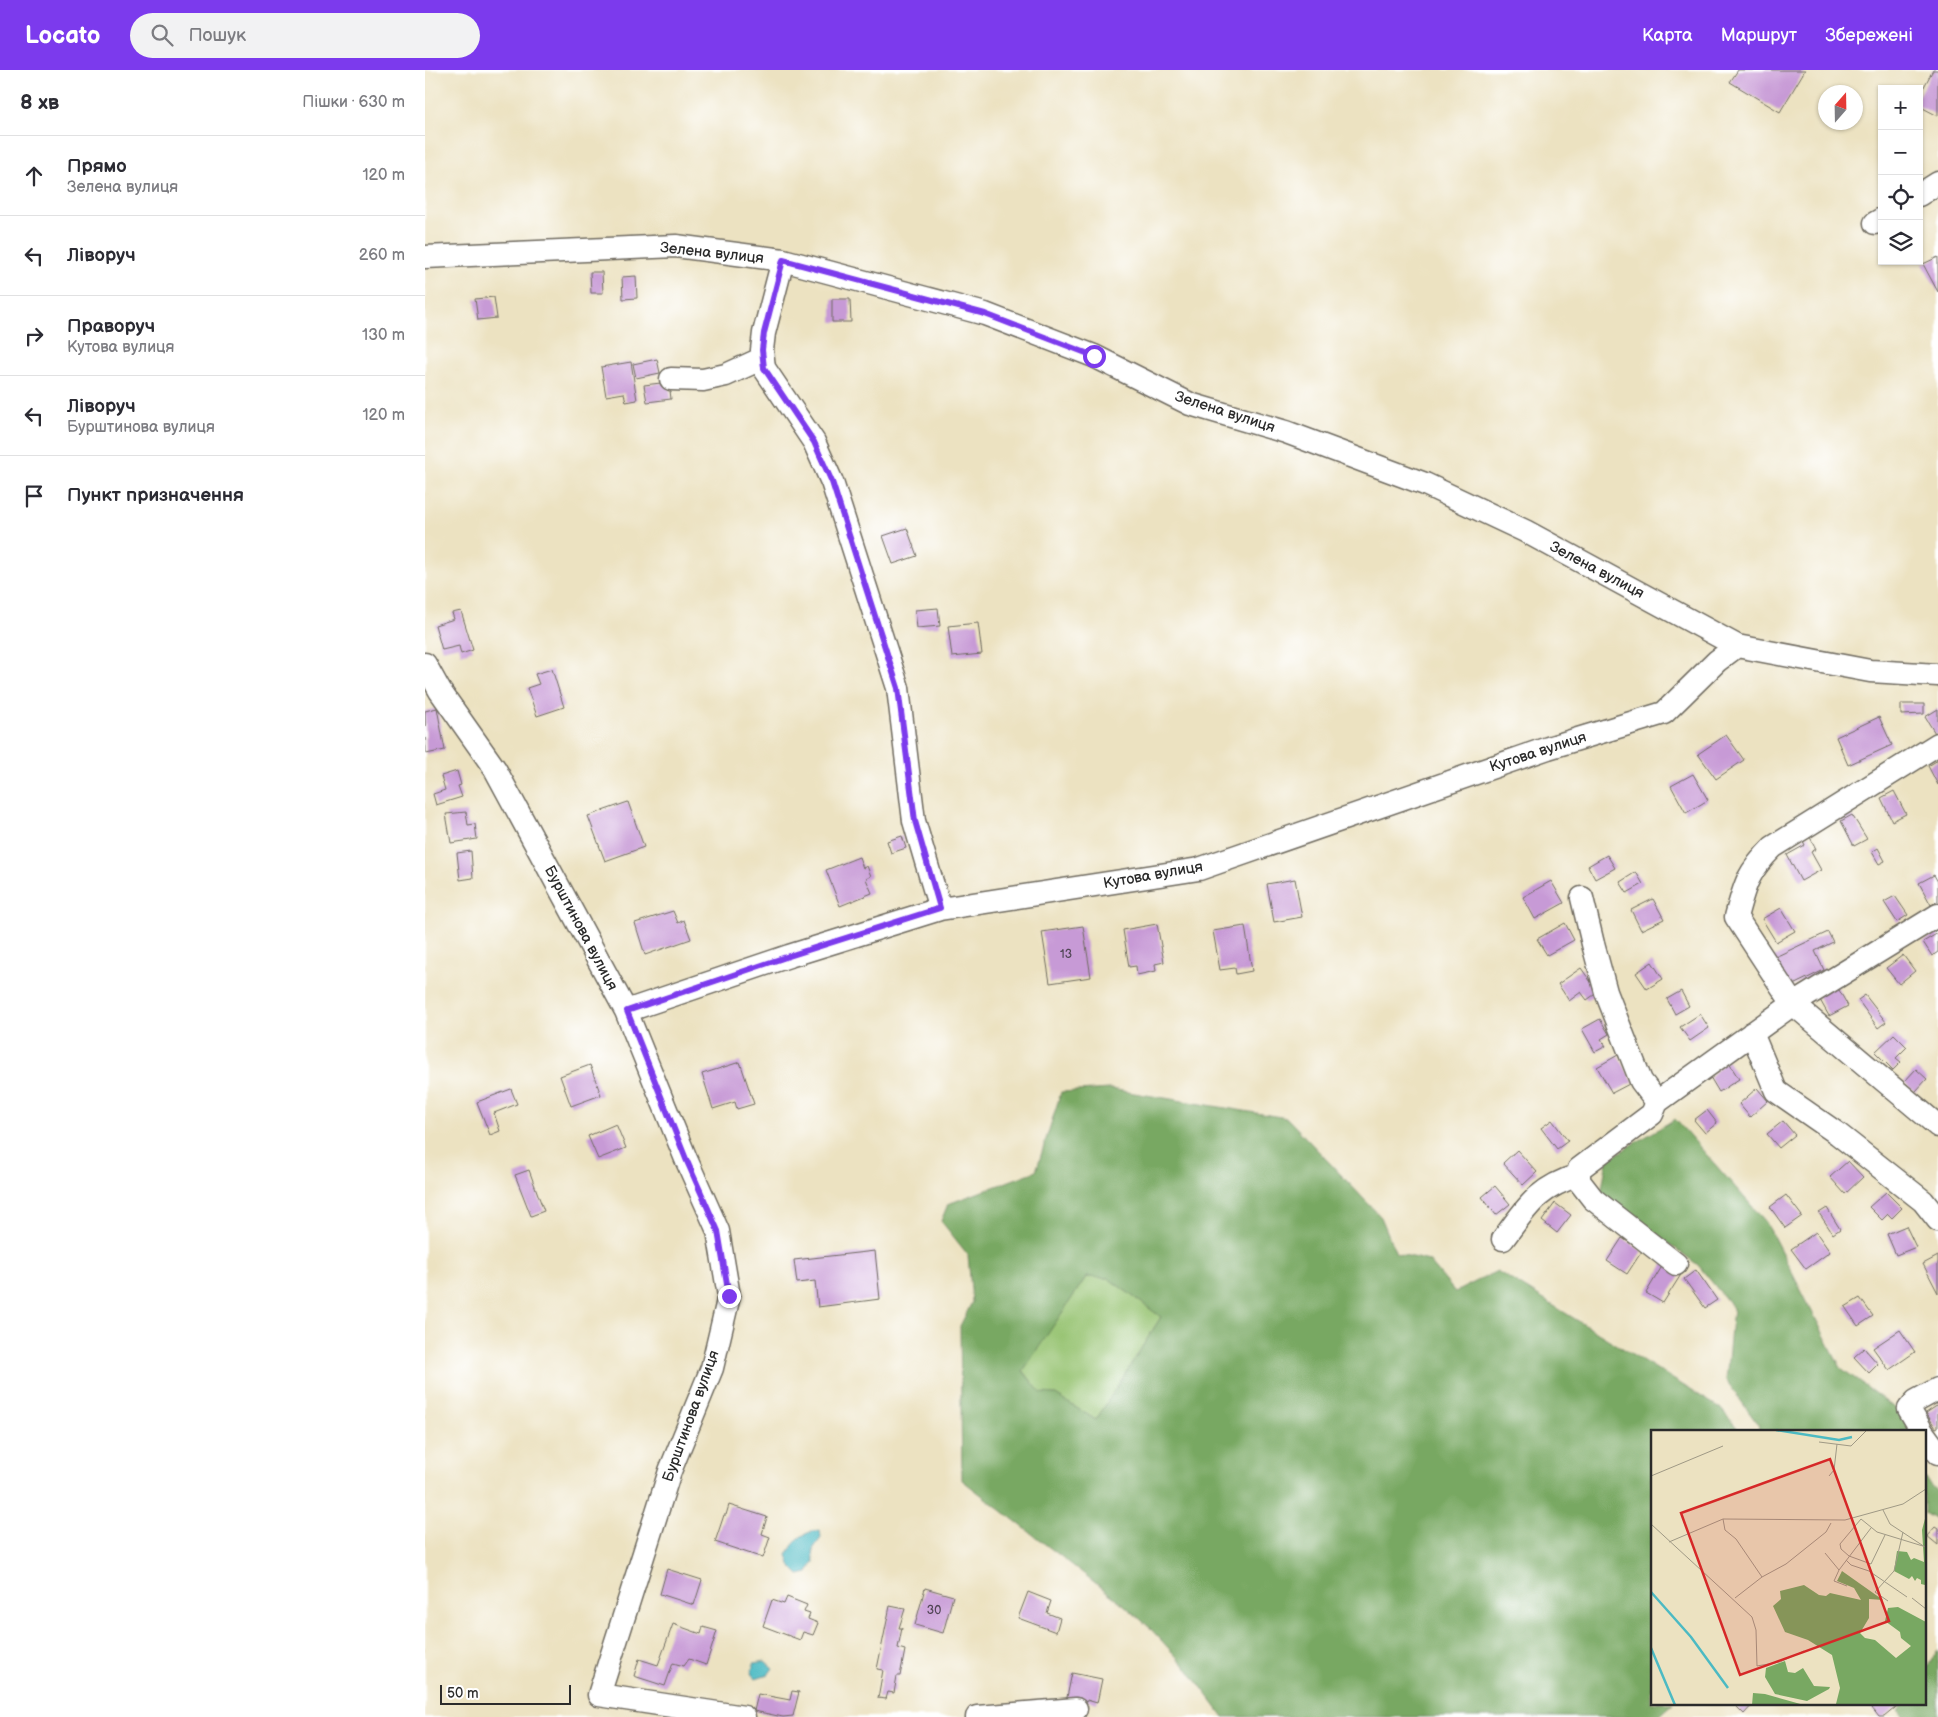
<!DOCTYPE html>
<html lang="uk">
<head>
<meta charset="utf-8">
<style>
  :root { --surface:#fff; --page:#f2f2f3; --text:#2b2b33; --muted:#7c7c81; --line:#e1e1e2; --accent:#7c3aed }
  body { margin:0; font-family:"Balsamiq Sans",sans-serif; background:var(--page); color:var(--text) }
  .controls { position:absolute; right:15px; top:15px; display:grid; overflow:hidden; border-radius:0px; box-shadow:0 1px 4px #0004 }
  .controls button { width:45px; height:45px; display:grid; place-items:center; padding:0; border:0; border-bottom:1px solid var(--line); background:var(--surface); color:var(--text); font:25px sans-serif }
  .compass { position:absolute; left:1393px; top:15px; width:45px; height:45px; border-radius:50%; background:var(--surface); box-shadow:0 1px 4px #0004; rotate:20deg }
  .scale { position:absolute; left:15px; bottom:12px; width:131px; box-sizing:border-box; padding-left:5px; border:2px solid #2b2b2b; border-top:0; font-size:14px; line-height:18px; white-space:nowrap; color:#2b2b2b; -webkit-text-stroke:4px #fff; paint-order:stroke }
  .stop { position:absolute; width:15px; height:15px; margin:-11px; border:4px solid #7c3aed; border-radius:50%; background:#fff }
  .stop.end { background:#7c3aed; border-color:#fff; box-shadow:0 1px 5px #0008 }
  .list { margin:0; padding:0; list-style:none }
  h2 { display:flex; justify-content:space-between; align-items:center; height:65px; margin:0; padding:0 20px; font-size:21px }
  h2 small { font-size:16px; font-weight:400; color:var(--muted) }
  .list li { display:grid; grid-template-columns:32px 1fr auto; gap:15px; align-items:center; box-sizing:border-box; height:80px; padding:0 20px; border-top:1px solid var(--line) }
  .list b { display:block; font-size:19px; white-space:nowrap }
  .list p { margin:0; font-size:16px; white-space:nowrap; color:var(--muted) }
  .list em { font-size:16px; font-style:normal; color:var(--muted) }
  .icon { flex:none; width:28px; height:28px; fill:none; stroke:currentColor; stroke-width:2; stroke-linecap:round; stroke-linejoin:round }
  .map { position:relative; flex:none; width:1513px; height:1647px; overflow:hidden }
  header { display:flex; align-items:center; gap:30px; box-sizing:border-box; height:70px; padding:0 25px; background:var(--accent); color:#fff }
  header strong { font-size:24px }
  nav { display:flex; gap:28px; margin-inline-start:auto; font-size:18px }
  .search { width:350px; height:45px; background:var(--page); display:flex; align-items:center; gap:12px; box-sizing:border-box; padding:0 18px; border-radius:28px; color:var(--muted); font-size:19px }
  main { display:flex }
  aside { flex:1; background:var(--surface) }
  .map>svg:first-child { display:block }
  .green { fill:#95c270; stroke:#60764e }
  .forest { fill:#78a862; stroke:#526a46; fill-rule:evenodd }
  .water { fill:#4cbac3; stroke:#3c7277 }
  .building { fill:#c79ad6 }
  .lines { fill:none; stroke-linecap:round; stroke-linejoin:round }
  .minor-casing { stroke:#6f6b60; stroke-width:25 }
  .minor { stroke:#fff; stroke-width:22 }
  .route { stroke:#7c3aed; stroke-width:6 }
  .labels { text-anchor:middle; dominant-baseline:central; stroke-width:4.5; stroke-linejoin:round; paint-order:stroke }
  .number-label { font-size:12px; fill:#524756 }
  .street-label { font-size:15px; fill:#2b2b2b; stroke:#fff }
  .inset-river { fill:none; stroke:#4cbac3; stroke-width:2.5 }
  .inset-road { fill:none; stroke:#9f9985; stroke-width:1 }
  .view { fill:#d62828; fill-opacity:0.15; stroke:#d62828; stroke-width:2.5 }
  .inset-edge { fill:none; stroke:#2b2b2b; stroke-width:2.5 }
</style>
</head>
<body>
<header>
<strong>Locato</strong>
<div class="search"><svg class="icon" aria-label="search" viewBox="0 0 24 24"><circle cx="10" cy="10" r="6"/><path d="M15 15l6 6"/></svg>Пошук</div>
<nav><a>Карта</a><a>Маршрут</a><a>Збережені</a></nav>
</header>
<main>
<aside>
<h2>8 хв<small>Пішки · 630 m</small></h2>
<ul class="list">
<li><svg class="icon" aria-label="ahead" viewBox="0 0 24 24"><path d="M12 20V5M6 11l6-6 6 6"/></svg><div><b>Прямо</b><p>Зелена вулиця</p></div><em>120 m</em></li>
<li><svg class="icon" aria-label="left" viewBox="0 0 24 24"><path d="M17 20v-9H6M10 6l-5 5 5 5"/></svg><div><b>Ліворуч</b></div><em>260 m</em></li>
<li><svg class="icon" aria-label="right" viewBox="0 0 24 24"><path d="M7 20v-9h11M14 6l5 5-5 5"/></svg><div><b>Праворуч</b><p>Кутова вулиця</p></div><em>130 m</em></li>
<li><svg class="icon" aria-label="left" viewBox="0 0 24 24"><path d="M17 20v-9H6M10 6l-5 5 5 5"/></svg><div><b>Ліворуч</b><p>Бурштинова вулиця</p></div><em>120 m</em></li>
<li><svg class="icon" aria-label="arrive" viewBox="0 0 24 24"><path d="M6 21V4h12l-3 4 3 4H6"/></svg><div><b>Пункт призначення</b></div></li>
</ul>
</aside>
<div class="map">
<svg width="1513" height="1647" viewBox="0 0 1513 1647">
  <rect width="100%" height="100%" fill="#fff"/>
  <filter id="ink" filterUnits="userSpaceOnUse"><feTurbulence type="fractalNoise" baseFrequency=".02" numOctaves="2"/><feDisplacementMap in="SourceGraphic" scale="10" xChannelSelector="R" yChannelSelector="G"/><feConvolveMatrix kernelMatrix="1 2 1 2 8 2 1 2 1" color-interpolation-filters="sRGB"/></filter>
  <filter id="wash" filterUnits="userSpaceOnUse"><feTurbulence type="fractalNoise" baseFrequency=".0096" numOctaves="4" result="noise"/><feDisplacementMap in="SourceGraphic" scale="20" xChannelSelector="R" yChannelSelector="G"/><feGaussianBlur stdDeviation="1.12" result="paint"/><feColorMatrix in="noise" values="0 0 0 0 0 0 0 0 0 0 0 0 0 0 0 0 0 1.4 0 .05"/><feComposite in="paint" operator="in"/></filter>
  <g filter="url(#wash)">
    <rect width="100%" height="100%" fill="#ece2c1"/>
    <path class="green" d="M661,1207L683,1208L736,1247L671,1350L629,1324H616L598,1300Z"/>
    <path class="forest" d="M685,1019L862,1048L956,1147L971,1183L1004,1191L1030,1222L1072,1201L1295,1338L1315,1361H1227V1633H1249L1233,1647H799L762,1598L723,1556L699,1535L537,1410L535,1256L547,1232L543,1185L516,1151L523,1134L611,1101L636,1022ZM661,1207L683,1208L736,1247L671,1350L629,1324L616,1323L598,1301Z
      M1250,1049L1341,1152L1416,1298L1492,1355L1491,1361H1333L1334,1356L1301,1310L1308,1238L1273,1195L1176,1124L1182,1090Z
      M1499,1408L1513,1423V1448L1511,1450L1499,1443Z
      M1513,1580V1647H1479L1473,1640L1478,1633H1499V1601Z"/>
    <path class="water" d="M395,1460L396,1468L388,1479L389,1492L383,1503L374,1505L366,1497L362,1485C370,1470 377,1462 395,1460Z
      M340,1591L348,1598L343,1605L331,1609L326,1603L329,1593Z"/>
    <g id="blocks">
      <path class="building" d="M1313,0H1380L1355,42L1305,12Z
        M1508,0H1513V46L1494,36V26Z
        M1513,187V222L1498,194Z
        M165,202H177L178,223H166Z
        M211,206L212,228L198,229L197,207Z
        M69,227L72,248L53,250L50,229Z
        M407,229H425L426,252H407Z
        M232,289L235,303L211,308L208,294Z
        M206,292L212,330L201,332L199,323L181,326L176,297Z
        M244,312L246,329L222,332L219,315Z
        M482,458L492,486L468,494L458,466Z
        M513,538L515,556L492,558L490,540Z
        M36,541L48,580L36,584L34,576L17,580L10,555L29,549L27,543Z
        M553,553L557,584L527,587L523,556Z
        M127,599L139,637L112,646L102,618L114,614L110,604Z
        M1476,634H1499V644L1476,645Z
        M12,638L20,680L1,684L0,641Z
        M1513,639V668L1500,647Z
        M1454,647L1467,675L1423,695L1411,667Z
        M1301,665L1319,690L1291,709L1273,684Z
        M1513,690V715L1503,696Z
        M32,701L36,715L33,716L37,727L11,735L8,724L20,720L16,706Z
        M1268,704L1283,730L1261,743L1246,716Z
        M1469,721L1481,744L1467,751L1456,728Z
        M203,732L219,777L180,791L163,746Z
        M41,742L43,755L50,754L52,769L26,773L21,744Z
        M1427,745L1442,769L1429,776L1416,751Z
        M1384,765L1391,779L1386,782L1396,800L1376,811L1362,785L1380,775L1377,769Z
        M477,766L481,778L466,783L462,771Z
        M1453,778L1460,791L1454,794L1447,782Z
        M46,781L48,808L35,810L32,783Z
        M1182,785L1190,798L1170,809L1163,796Z
        M434,787L438,798L442,796L446,806L441,809L447,823L415,836L401,800Z
        M1211,802L1218,814L1202,823L1195,812Z
        M1509,805L1513,812V831L1506,835L1494,813Z
        M870,809L877,847L849,852L842,814Z
        M1126,811L1139,833L1110,849L1098,827Z
        M1470,826L1483,845L1472,852L1459,832Z
        M1228,829L1239,849L1216,860L1206,840Z
        M1356,838L1370,861L1351,872L1337,849Z
        M248,841L253,853L259,850L266,869L220,885L210,853Z
        M1140,853L1149,870L1122,885L1112,869Z
        M732,854L739,892L730,894L731,901L712,905L711,896L704,897L698,860Z
        M658,856L666,907L625,913L617,862Z
        M820,856L827,901L811,904L810,898L795,900L788,861Z
        M1403,862L1408,872L1390,881L1399,900L1366,916L1346,889Z
        M1513,863V882L1507,886L1498,872Z
        M1478,885L1490,901L1474,914L1461,898Z
        M1227,892L1238,909L1222,919L1211,903Z
        M1156,898L1173,922L1162,930L1156,922L1144,931L1133,914Z
        M1409,911L1423,936L1404,946L1390,921Z
        M1256,921L1264,936L1250,944L1242,929Z
        M1440,925L1461,952L1453,958L1433,930Z
        M1275,944L1284,958L1265,971L1255,957Z
        M1175,949L1184,964L1176,969L1181,976L1170,982L1157,959Z
        M1469,964L1482,977L1471,988L1476,992L1468,1000L1450,982Z
        M1193,985L1208,1012L1187,1023L1172,997Z
        M1302,990L1314,1009L1294,1022L1285,1007Z
        M315,992L329,1034L312,1039L310,1032L288,1039L277,1004Z
        M165,995L176,1025L146,1036L135,1006Z
        M1491,999L1502,1009L1490,1022L1479,1012Z
        M1332,1018L1343,1031L1325,1047L1314,1034Z
        M86,1019L92,1034L69,1043L75,1061L65,1065L52,1032Z
        M1282,1040L1292,1053L1280,1063L1269,1050Z
        M1127,1050L1143,1071L1132,1079L1116,1058Z
        M1358,1051L1370,1065L1354,1078L1342,1064Z
        M191,1054L201,1078L173,1089L163,1066Z
        M1092,1080L1112,1102L1098,1115L1078,1093Z
        M1423,1091L1438,1107L1420,1124L1405,1107Z
        M104,1100L119,1141L106,1146L90,1105Z
        M1070,1116L1085,1134L1071,1145L1057,1127Z
        M1461,1122L1477,1138L1467,1148L1463,1144L1457,1150L1444,1137Z
        M1361,1125L1377,1146L1360,1158L1345,1137Z
        M1130,1133L1146,1145L1132,1163L1117,1151Z
        M1402,1138L1415,1159L1408,1164L1394,1143Z
        M1481,1156L1491,1177L1471,1185L1462,1164Z
        M1391,1162L1405,1182L1381,1199L1366,1179Z
        M1197,1168L1217,1181L1202,1204L1182,1191Z
        M450,1181L455,1229L393,1237L390,1211L372,1213L369,1190Z
        M1513,1186V1223L1498,1194Z
        M1239,1193L1257,1203L1238,1233L1221,1223Z
        M1271,1200L1292,1230L1280,1238L1259,1209Z
        M1435,1228L1448,1246L1433,1256L1420,1237Z
        M1475,1260L1490,1282L1464,1300L1448,1278Z
        M1439,1278L1453,1294L1444,1303L1429,1287Z
        M1513,1335V1357L1511,1358L1501,1343Z
        M304,1435L342,1447L337,1464L345,1467L338,1488L290,1472L299,1445H301Z
        M1510,1457L1513,1459V1475L1502,1466Z
        M242,1499L277,1510L269,1535L235,1524Z
        M500,1518L528,1526L518,1563L490,1555Z
        M603,1522L626,1531L622,1543L635,1548L631,1562L593,1548Z
        M362,1527L382,1535L379,1542L385,1544L383,1549L393,1553L388,1565L378,1562L375,1570L338,1556L347,1530L359,1534Z
        M465,1536L480,1539L474,1558H477L473,1578L480,1580L475,1606H472L469,1623L463,1622L461,1629L453,1628L458,1600L452,1599Z
        M248,1554L276,1564L278,1557L292,1561L281,1595L264,1589L259,1596L248,1593L240,1616L209,1606L214,1589L233,1595Z
        M647,1603L677,1609L672,1633L662,1630L661,1636L641,1632Z
        M367,1621L374,1622L368,1646L358,1647L329,1641L333,1624L365,1630Z
        M1308,1633H1329L1319,1644Z
        M1443,1633H1476L1459,1647H1454Z"/>
    </g>
  </g>
  <g filter="url(#ink)">
    <use href="#blocks" fill-opacity="0" stroke="#6f6b60" stroke-width="1"/>
    <g class="lines">
      <g class="minor-casing">
        <path id="minor" d="M1494,125L1513,113
          M1450,153L1457,149
          M0,187L251,176L358,190L560,244L669,286L765,334L861,362L1000,414L1100,461L1312,576L1445,601L1513,605
          M358,190L339,263L337,280L339,298L389,372L407,412L473,618L489,751L515,839
          M246,309L278,310L301,305L338,288
          M0,594L15,621L70,699L201,941L261,1089L293,1161L304,1226L287,1298L245,1401L174,1625L319,1647
          M1513,674L1348,777C1323,802 1320,813 1311,847L1368,934L1513,1056
          M1157,828L1168,874L1181,922L1216,1011L1232,1032L1368,934L1513,845
          M201,941L364,886L515,839L774,799L1123,678L1239,643L1292,591L1312,576
          M1327,963L1351,1021L1413,1064L1498,1131L1513,1150
          M1232,1032L1227,1044L1154,1099V1111L1168,1129L1251,1194
          M1078,1169C1103,1136 1112,1118 1154,1105
          M1497,1361L1484,1339L1491,1331L1513,1319
          M1499,1364L1513,1383
          M552,1647L651,1639"/>
      </g>
      <use href="#minor" class="minor"/>
    </g>
  </g>
  <g class="lines" filter="url(#ink)">
    <path class="route" d="M304,1226L293,1161L261,1089L202,941L364,886L515,838L490,751L473,618L407,412L389,372L339,298L337,280L339,263L358,190L560,244L669,286"/>
  </g>
  <g class="labels">
    <g class="number-label">
      <text x="641" y="884">13</text>
      <text x="509" y="1540">30</text>
    </g>
    <g class="street-label">
      <text transform="translate(287 183) rotate(6)">Зелена вулиця</text>
      <text transform="translate(800 342) rotate(18)">Зелена вулиця</text>
      <text transform="translate(1172 500) rotate(28)">Зелена вулиця</text>
      <text transform="translate(1113 682) rotate(-18)">Кутова вулиця</text>
      <text transform="translate(728 805) rotate(-10)">Кутова вулиця</text>
      <text transform="translate(156 858) rotate(62)">Бурштинова вулиця</text>
      <text transform="translate(266 1346) rotate(-70)">Бурштинова вулиця</text>
    </g>
  </g>
  <g transform="translate(1226 1360)">
    <rect width="275" height="275" fill="#ece2c1"/>
    <path d="M275,85V154L274,155L270,154V150L266,148L264,151L261,146L258,149L243,141L246,121L256,122L260,130L263,128L273,132L271,100ZM191,141L232,170L218,169V188L209,203L214,208L224,210L245,228L260,216L250,208L249,202L234,191L237,178L247,177L275,192V275H170L185,274L189,258L181,225L157,210L134,202L122,176L130,169L129,161L153,155L168,165L175,166L179,163L210,170L203,158L186,151ZM134,231L137,242L144,243L152,238L163,256L179,257L178,259L156,271L124,264L114,247L115,238ZM102,263L114,264L153,275H101Z" fill="#78a862"/>
    <path class="inset-river" d="M125,0L188,10L201,7M0,162L40,207L77,258M0,218L24,275"/>
    <path class="inset-road" d="M168,12L200,16L216,0M0,46L72,16M178,46L183,40L186,14M232,80L239,94L274,117M72,89L74,100L85,109L111,147M210,89L189,114L190,119L198,126L220,134L234,105M210,89L226,102L275,117M0,94L101,187L105,200L106,236L129,232L153,221M18,112L72,89L194,90L252,74L275,59M174,123L188,140L220,98M195,130L200,135L218,141L256,167M188,140L183,151L196,156M84,168L111,147L135,134L175,102L180,93M261,168L275,179M237,171L224,162L243,141L252,102"/>
    <path class="view" d="M179,29L238,191L89,245L30,83Z"/>
    <rect width="275" height="275" class="inset-edge"/>
  </g>
</svg>
<div class="controls">
<button>+</button>
<button>−</button>
<button><svg class="icon" aria-label="locate" viewBox="0 0 24 24"><circle cx="12" cy="12" r="6"/><path d="M12 2v4M12 18v4M2 12h4M18 12h4"/></svg></button>
<button><svg class="icon" aria-label="layers" viewBox="0 0 24 24"><path d="M12 4l9 5-9 5-9-5zM3 14l9 5 9-5"/></svg></button>
</div>
<svg class="compass" viewBox="-18 -18 36 36"><path d="M0-13l5 13h-10z" fill="#e53935"/><path d="M0 13l5-13h-10z" fill="#7c7c81"/></svg>
<div class="scale">50 m</div>
<div class="stop" style="left:669px;top:286px"></div>
<div class="stop end" style="left:304px;top:1226px"></div>
</div>
</main>
</body>
</html>
